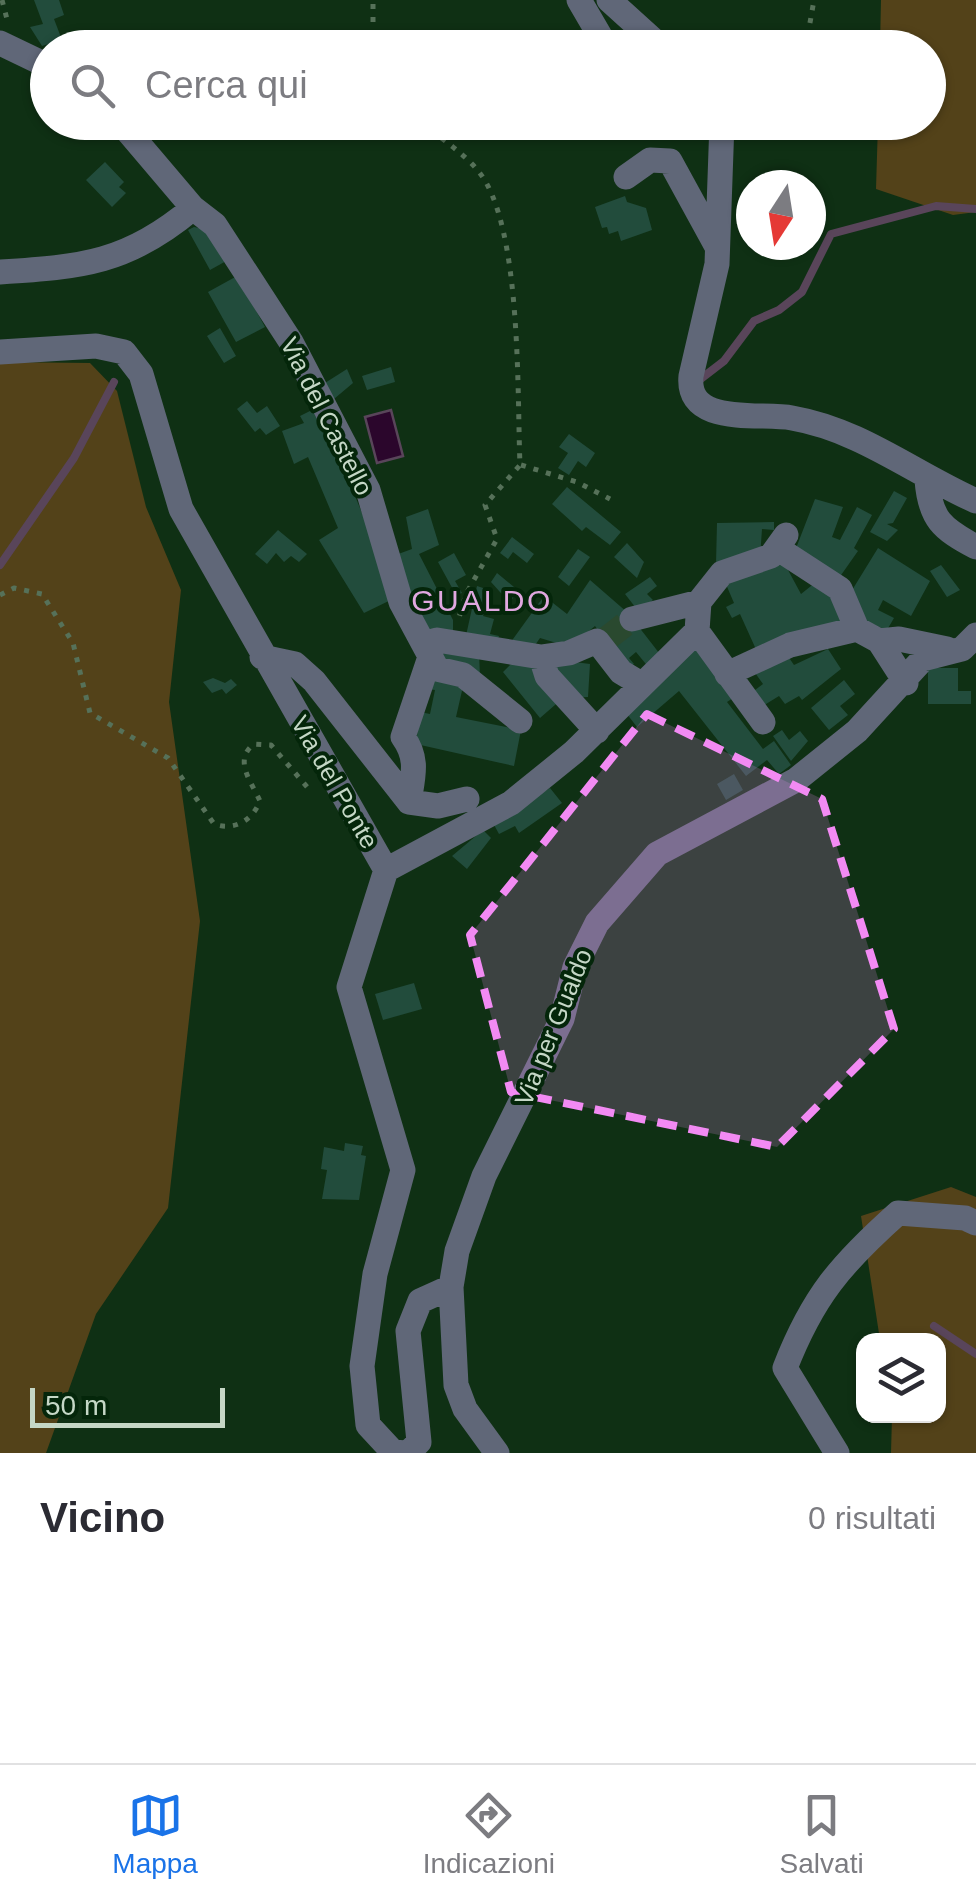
<!DOCTYPE html>
<html lang="it">
<head>
<meta charset="utf-8">
<style>
  :root { --surface:#fff; --page:#f2f2f3; --text:#2b2b33; --muted:#7c7c81; --line:#e1e1e2; --accent:#1a73e8 }
  body { margin:0; font-family:Arial,sans-serif; background:var(--page); color:var(--text) }
  .controls { position:absolute; right:30px; bottom:30px; display:grid; overflow:hidden; border-radius:20px; box-shadow:0 2px 8px #0004 }
  .controls button { width:90px; height:90px; display:grid; place-items:center; padding:0; border:0; border-bottom:2px solid var(--line); background:var(--surface); color:var(--text); font:50px sans-serif }
  .compass { position:absolute; left:736px; top:170px; width:90px; height:90px; border-radius:50%; background:var(--surface); box-shadow:0 2px 8px #0004; rotate:192deg }
  .scale { position:absolute; left:30px; bottom:25px; width:195px; box-sizing:border-box; padding-left:10px; border:5px solid #c5d7c6; border-top:0; font-size:28px; line-height:35px; white-space:nowrap; color:#c5d7c6; -webkit-text-stroke:8px #04260a; paint-order:stroke }
  .list { margin:0; padding:0; list-style:none }
  h2 { display:flex; justify-content:space-between; align-items:center; height:130px; margin:0; padding:0 40px; font-size:42px }
  h2 small { font-size:32px; font-weight:400; color:var(--muted) }
  .icon { flex:none; width:55px; height:55px; fill:none; stroke:currentColor; stroke-width:2; stroke-linecap:round; stroke-linejoin:round }
  .map { position:relative; flex:none; width:976px; height:1453px; overflow:hidden }
  .search { position:absolute; background:var(--surface); box-shadow:0 2px 8px #0004; left:30px; right:30px; top:30px; height:110px; display:flex; align-items:center; gap:25px; box-sizing:border-box; padding:0 35px; border-radius:55px; color:var(--muted); font-size:38px }
  .sheet { height:310px; background:var(--surface) }
  nav { display:flex; justify-content:space-around; align-items:center; box-sizing:border-box; height:140px; border-top:2px solid var(--line); background:var(--surface); font-size:28px; color:var(--muted) }
  nav a { display:grid; justify-items:center; gap:5px }
  nav .on { color:var(--accent) }
  .map>svg:first-child { display:block }
  .green { fill:#534219 }
  .water { fill:#2b062c; stroke:#59455a; stroke-width:2.5 }
  .lines { fill:none; stroke-linecap:round; stroke-linejoin:round }
  .stream { stroke:#59455a; stroke-width:8 }
  .building { fill:#224c3c }
  .minor-tunnel { stroke:#2a492f; stroke-width:25; stroke-dasharray:25 12; stroke-linecap:butt }
  .path { stroke:#567159; stroke-width:5; stroke-dasharray:5 8; stroke-linecap:butt }
  .minor { stroke:#606778; stroke-width:25 }
  .marked { fill:#f28af3; fill-opacity:0.2; stroke:#f28af3; stroke-width:8; stroke-dasharray:20 12; stroke-linejoin:round }
  .labels { text-anchor:middle; dominant-baseline:central; stroke-width:8; stroke-linejoin:round; paint-order:stroke }
  .street-label { font-size:25px; fill:#c5d7c6; stroke:#04260a }
  .quarter-label { font-size:30px; letter-spacing:2.5px; fill:#e1a8e0; stroke:#04260a }
</style>
</head>
<body>
<div class="map">
<svg width="976" height="1453" viewBox="0 0 976 1453">
  <rect width="100%" height="100%" fill="#0f3014"/>
  <path class="green" d="M881,0H976V212L953,215L876,189L878,123L928,122V48L880,47Z
    M0,362L90,363L117,391L146,507L181,590L169,702L200,921L168,1208L96,1314L46,1453H0Z
    M951,1187L976,1197V1453H891L892,1416H938V1340H880L861,1216Z"/>
  <path class="water" d="M391,410L403,456L377,463L365,417Z"/>
  <g class="lines">
    <path class="stream" d="M698,381L724,361L754,321L779,310L802,292L831,234L936,206L976,209
      M0,565L74,458L114,382
      M934,1326L976,1354"/>
  </g>
  <path class="building" d="M34,0H59L64,15L54,19L62,40L42,46L30,27L43,24Z
    M105,162L124,182L119,187L126,193L112,207L86,180Z
    M625,196L627,202L646,208L652,230L621,241L618,231L609,234L607,227L602,228L595,207Z
    M194,227L205,229L228,260L210,270L188,230Z
    M237,276L265,327L236,342L208,292Z
    M220,328L236,356L224,363L207,336Z
    M391,367L395,382L367,390L362,376Z
    M347,369L353,383L328,404L317,388Z
    M247,401L257,413L267,406L280,426L266,435L260,428L255,432L237,409Z
    M318,407L397,597L364,613L319,540L338,528L308,457L294,464L282,431L304,423L300,416Z
    M569,434L595,453L586,467L578,461L569,475L558,468L568,453L559,447Z
    M567,487L621,532L610,545L586,527L582,531L552,504Z
    M894,491L907,498L893,523L887,524L898,530L887,541L870,532Z
    M815,499L843,507L832,537L840,540L857,507L872,515L854,548L858,551L839,578L793,556Z
    M428,509L439,545L419,554L453,620V631H426L390,557L412,549L406,517Z
    M774,522V530L762,529L760,558L716,564L717,523Z
    M278,530L307,554L299,562L291,556L284,562L276,553L267,564L255,554Z
    M512,537L534,554L527,563L513,552L508,559L500,553Z
    M627,543L644,562L637,578L614,557Z
    M878,548L930,581L911,616L883,600L878,610L894,618L887,630L870,624L846,600Z
    M578,549L590,557L569,586L558,577Z
    M454,553L466,575L455,581L462,593L456,595L438,562Z
    M781,557L801,594L816,582L822,592L830,589L845,628L759,656L740,614L732,618L726,607L734,603L725,582Z
    M941,565L960,590L947,597L930,571Z
    M497,573L526,597L522,603L514,597L509,602L491,582Z
    M650,577L657,586L647,594L653,600L639,612L625,594Z
    M590,580L628,613L663,658L650,669L636,652L629,658L634,664L626,669L595,626L570,647L540,638L531,651L508,646L544,596L567,614Z
    M477,586L492,591L483,616L494,619L490,634L499,636L496,645L465,640Z
    M695,644L733,698L727,702L763,749L774,741L791,765L779,774L767,760L746,776L679,691L637,727L623,709Z
    M444,645L479,652L480,677L441,664Z
    M783,649L794,665L828,649L841,669L802,700L799,696L785,704L779,696L758,709L747,696L763,684L753,670Z
    M517,658L528,660L563,698L540,718L503,672Z
    M551,659L590,664L588,697L568,698Z
    M928,668H958V691H971V704H928Z
    M430,674L464,682L456,717L521,730L514,766L416,744L420,712L430,714L435,690L427,689Z
    M213,678L225,683L231,679L237,685L226,694L222,689L212,693L203,682Z
    M844,680L855,694L840,706L848,715L829,730L811,708Z
    M782,730L789,740L800,731L808,741L791,761L773,736Z
    M734,774L743,790L726,800L717,784Z
    M550,788L562,803L519,833L515,826L499,834L493,823Z
    M483,830L491,838L467,869L452,856Z
    M414,983L422,1009L383,1020L375,994Z
    M345,1143L363,1146L361,1155L366,1156L359,1200L322,1199L327,1170L321,1169L324,1147L344,1151Z"/>
  <g class="lines">
    <path class="minor-tunnel" d="M605,640L632,619"/>
    <path class="path" d="M2,0L8,23
      M373,48V0
      M813,48L808,34L814,0
      M421,122C440,138 464,153 479,172C522,226 517,394 520,465L485,505L497,539L466,594L458,621
      M521,465L577,482L610,499
      M0,595L14,588L42,594L73,643L90,713L168,758L214,824C234,831 252,821 260,801C251,781 233,760 254,744L271,745L308,788"/>
    <path class="minor" d="M579,0L607,48
      M609,0L662,48
      M0,43L48,66
      M120,122L193,208L215,225L291,342L368,490L401,602L437,669L463,675L520,721
      M722,122L717,264L691,376C686,427 760,412 792,418C861,430 913,473 976,501
      M626,177L650,160L670,161L716,245
      M0,272C82,267 128,263 193,208
      M0,352L96,346L124,352L141,374L181,509L386,870L349,987L403,1170L375,1274L362,1366L368,1425L393,1452L406,1453
      M927,480C930,519 942,529 976,547
      M777,548L840,589L857,629L879,641L906,683
      M632,619L699,602L722,573L771,556L786,535
      M697,631L763,722
      M879,641L899,639L947,649
      M426,643L437,640L541,657L569,653L597,641L621,672L641,684
      M262,657L295,664L314,681L409,802L438,806L467,799
      M541,657L547,676L597,731
      M727,674L790,645L857,629
      M409,802C413,776 419,759 403,737L430,657
      M386,870L511,803L574,752L697,631L699,602
      M408,1453L419,1442L408,1331L420,1301L451,1287
      M497,1453L465,1409L456,1385L451,1287L457,1251L484,1176L562,1019L575,967L597,923L657,854L796,780L857,731L923,659L962,649L976,635
      M837,1453L785,1368C813,1296 841,1264 898,1213L965,1218L976,1223"/>
  </g>
  <path class="marked" d="M647,714L822,799L894,1029L777,1147L511,1092L470,935Z"/>
  <g class="labels">
    <g class="street-label">
      <text transform="translate(327 416) rotate(63)">Via del Castello</text>
      <text transform="translate(335 782) rotate(60)">Via del Ponte</text>
      <text transform="translate(553 1027) rotate(-68)">Via per Gualdo</text>
    </g>
    <g class="quarter-label">
      <text x="482" y="600">GUALDO</text>
    </g>
  </g>
</svg>
<div class="controls">
<button><svg class="icon" aria-label="layers" viewBox="0 0 24 24"><path d="M12 4l9 5-9 5-9-5zM3 14l9 5 9-5"/></svg></button>
</div>
<svg class="compass" viewBox="-18 -18 36 36"><path d="M0-13l5 13h-10z" fill="#e53935"/><path d="M0 13l5-13h-10z" fill="#7c7c81"/></svg>
<div class="scale">50 m</div>
<div class="search"><svg class="icon" aria-label="search" viewBox="0 0 24 24"><circle cx="10" cy="10" r="6"/><path d="M15 15l6 6"/></svg>Cerca qui</div>
</div>
<section class="sheet">
<h2>Vicino<small>0 risultati</small></h2>
<ul class="list">
</ul>
</section>
<nav>
<a class="on"><svg class="icon" aria-label="map" viewBox="0 0 24 24"><path d="M3 6l6-2 6 2 6-2v14l-6 2-6-2-6 2zM9 4v14M15 6v14"/></svg>Mappa</a>
<a><svg class="icon" aria-label="directions" viewBox="0 0 24 24"><path d="M12 3l9 9-9 9-9-9zM9 14v-3h6M13 9l2 2-2 2"/></svg>Indicazioni</a>
<a><svg class="icon" aria-label="saved" viewBox="0 0 24 24"><path d="M7 4h10v16l-5-4-5 4z"/></svg>Salvati</a>
</nav>
</body>
</html>
